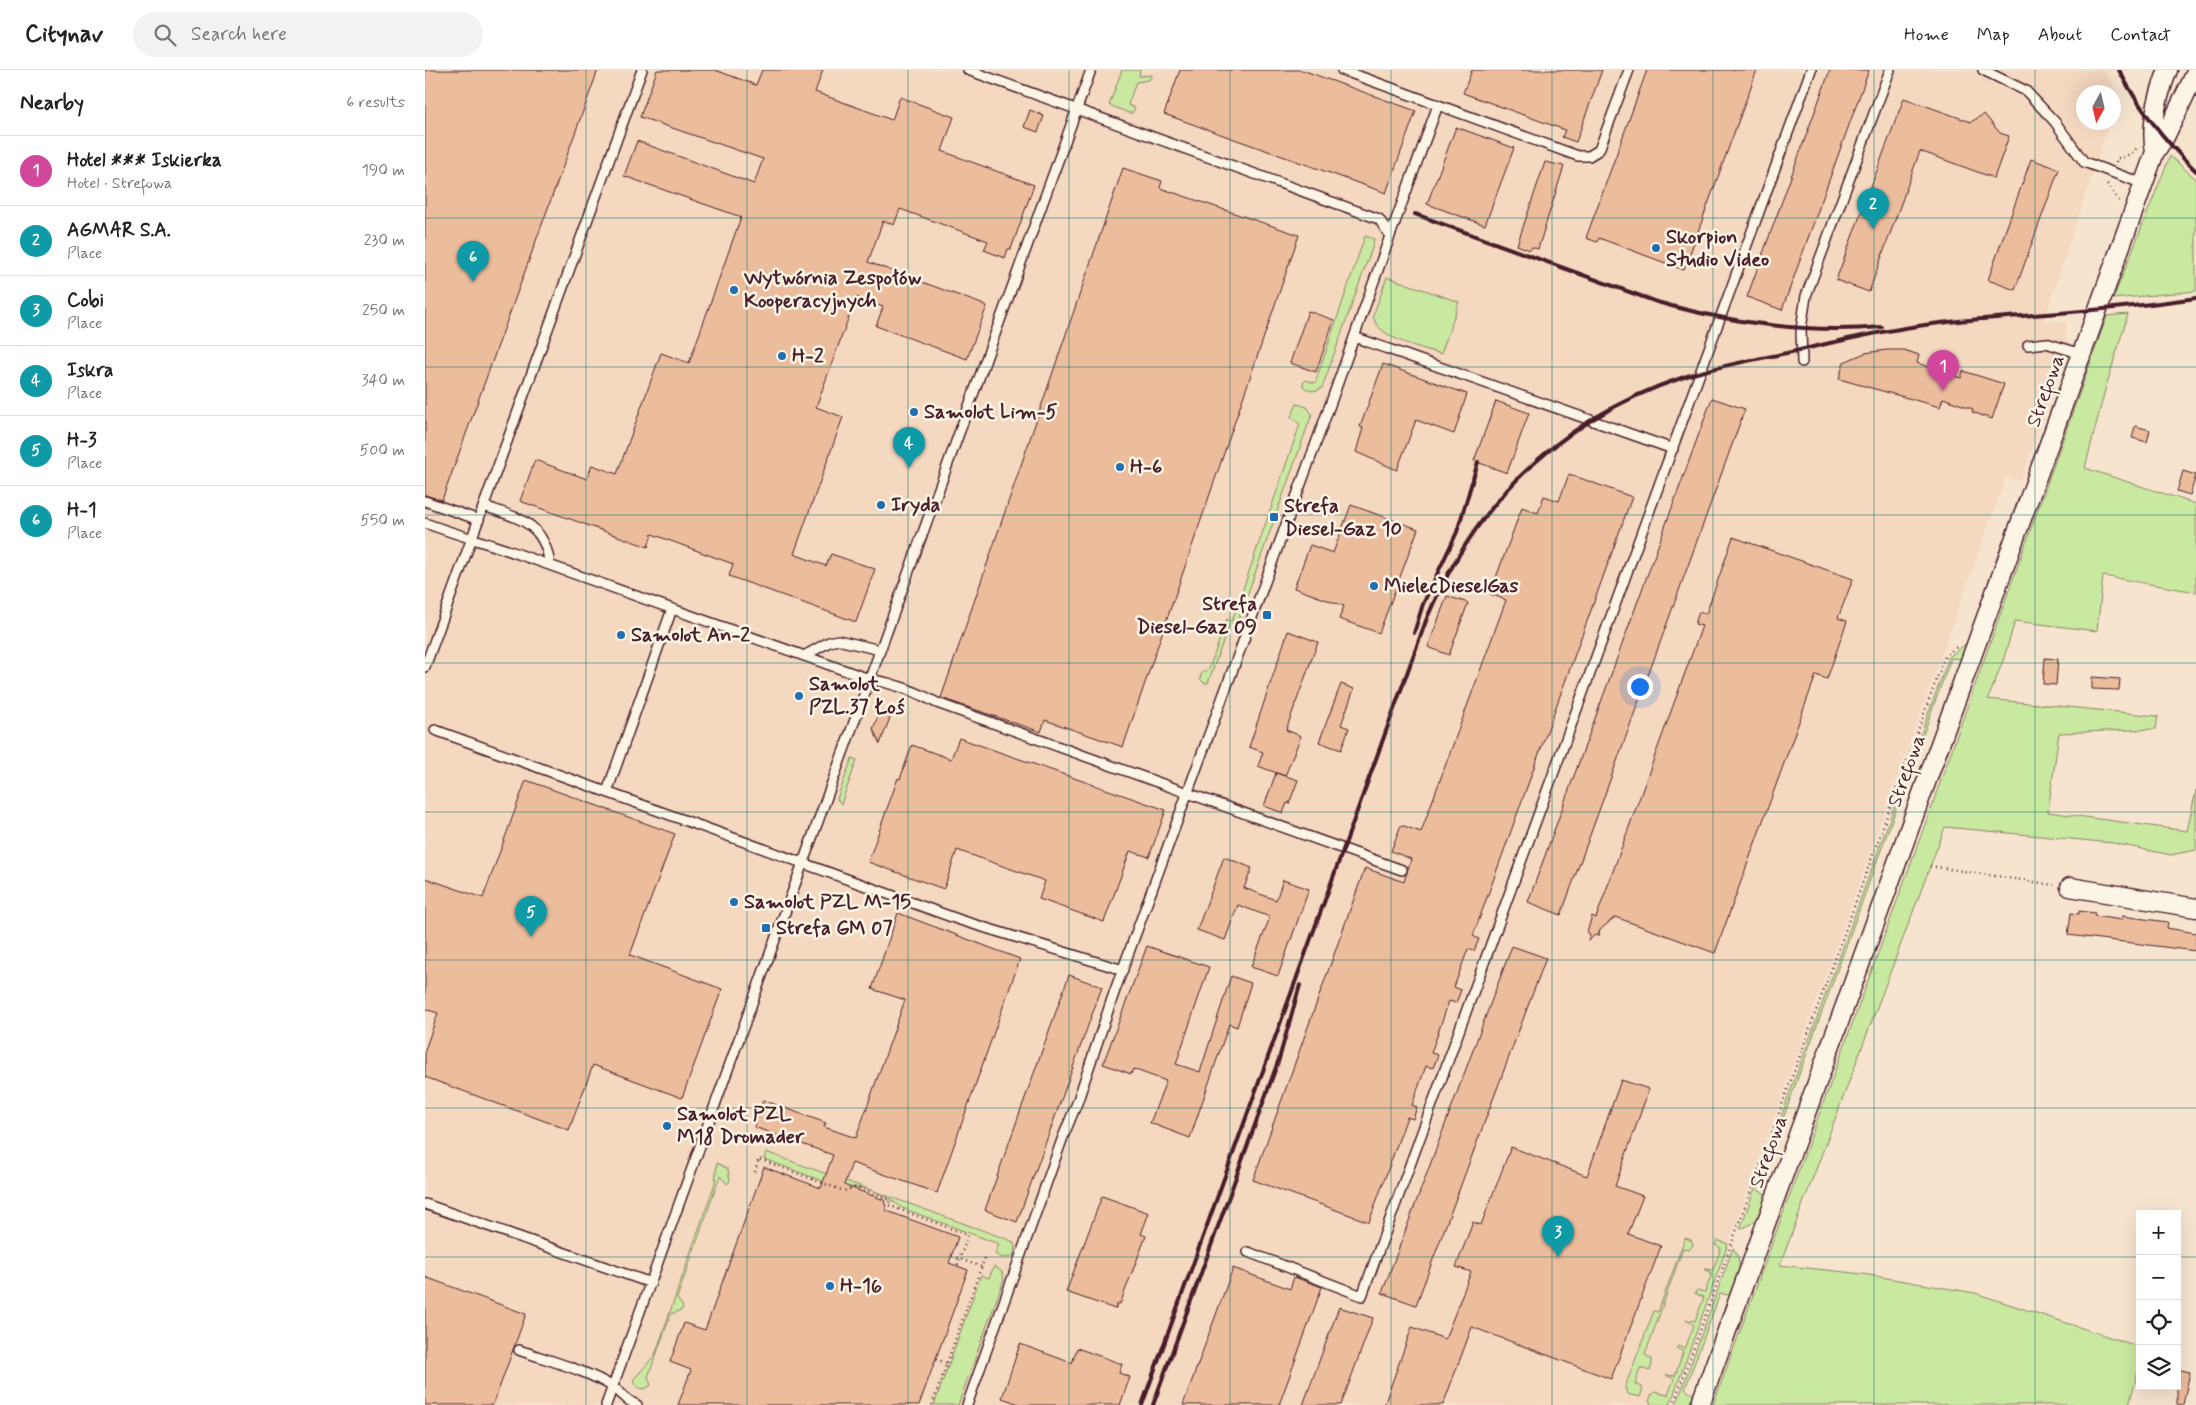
<!DOCTYPE html>
<html lang="en">
<head>
<meta charset="utf-8">
<style>
  :root { --surface:#fff; --page:#f2f2f2; --text:#222; --muted:#767676; --line:#e0e0e0; --accent:#2563eb }
  body { margin:0; font-family:Mynerve,sans-serif; background:var(--page); color:var(--text) }
  .controls { position:absolute; right:15px; bottom:15px; display:grid; overflow:hidden; border-radius:0px; box-shadow:0 5px 20px #0002 }
  .controls button { width:45px; height:45px; display:grid; place-items:center; padding:0; border:0; border-bottom:1px solid var(--line); background:var(--surface); color:var(--text); font:25px sans-serif }
  .compass { position:absolute; left:1651px; top:15px; width:45px; height:45px; border-radius:50%; background:var(--surface); box-shadow:0 5px 20px #0002; rotate:188deg }
  .you { position:absolute; left:1214px; top:616px; width:18px; height:18px; margin:-12px; border:4px solid #fff; border-radius:50%; background:#1a73e8; box-shadow:0 0 0 8px #1a73e833 }
  .badge { display:grid; place-items:center; width:32px; height:32px; border-radius:50%; background:var(--accent); color:#fff; font-size:16px; font-weight:700 }
  .pin { position:absolute; translate:-50% -41px; filter:drop-shadow(0 1px 2px #0008) }
  .pin::after { content:''; position:absolute; top:26px; width:18px; height:15px; background:inherit; clip-path:polygon(0 0,100% 0,50% 100%) }
  .list { margin:0; padding:0; list-style:none }
  h2 { display:flex; justify-content:space-between; align-items:center; height:65px; margin:0; padding:0 20px; font-size:21px }
  h2 small { font-size:16px; font-weight:400; color:var(--muted) }
  .list li { display:grid; grid-template-columns:32px 1fr auto; gap:15px; align-items:center; box-sizing:border-box; height:70px; padding:0 20px; border-top:1px solid var(--line) }
  .list b { display:block; font-size:19px; white-space:nowrap }
  .list p { margin:0; font-size:16px; white-space:nowrap; color:var(--muted) }
  .list em { font-size:16px; font-style:normal; color:var(--muted) }
  .icon { flex:none; width:28px; height:28px; fill:none; stroke:currentColor; stroke-width:2; stroke-linecap:round; stroke-linejoin:round }
  .map { position:relative; flex:none; width:1771px; height:1335px; overflow:hidden }
  header { display:flex; align-items:center; gap:30px; box-sizing:border-box; height:70px; padding:0 25px; background:var(--surface); border-bottom:1px solid var(--line) }
  header strong { font-size:24px }
  nav { display:flex; gap:28px; margin-inline-start:auto; font-size:18px }
  .search { width:350px; height:45px; background:var(--page); display:flex; align-items:center; gap:12px; box-sizing:border-box; padding:0 18px; border-radius:28px; color:var(--muted); font-size:19px }
  main { display:flex }
  aside { flex:1; background:var(--surface) }
  .map>svg:first-child { display:block }
  .built { fill:#f4d8c0 }
  .green { fill:#c9e8a0; stroke:#8a8466 }
  .building { fill:#ecbd9c; stroke:#4a1f2b }
  .lines { fill:none; stroke-linecap:round; stroke-linejoin:round }
  .service-casing { stroke:#4a1f2b; stroke-width:12 }
  .minor-casing { stroke:#4a1f2b; stroke-width:21 }
  .path { stroke:#4a1f2b; stroke-width:2.5; stroke-dasharray:1 4; stroke-linecap:butt }
  .service { stroke:#fcf5e5; stroke-width:9 }
  .minor { stroke:#fcf5e5; stroke-width:18 }
  .rail { stroke:#4a1f2b; stroke-width:4 }
  .grid { fill:none; stroke:#0f766e; stroke-width:1; stroke-opacity:0.55 }
  .poi-dot { fill:#1f6fb2; stroke:#fcf5e5; stroke-width:2 }
  .labels { text-anchor:middle; dominant-baseline:central; stroke-width:5; stroke-linejoin:round; paint-order:stroke }
  .poi-label { font-size:20px; font-weight:bold; fill:#4a1f2b; stroke:#fcf5e5; text-anchor:start }
  .street-label { font-size:20px; fill:#4a1f2b; stroke:#fcf5e5 }
</style>
</head>
<body>
<header>
<strong>Citynav</strong>
<div class="search"><svg class="icon" aria-label="search" viewBox="0 0 24 24"><circle cx="10" cy="10" r="6"/><path d="M15 15l6 6"/></svg>Search here</div>
<nav><a>Home</a><a>Map</a><a>About</a><a>Contact</a></nav>
</header>
<main>
<aside>
<h2>Nearby<small>6 results</small></h2>
<ul class="list">
<li><span class="badge" style="background:#d1479c">1</span><div><b>Hotel *** Iskierka</b><p>Hotel · Strefowa</p></div><em>190 m</em></li>
<li><span class="badge" style="background:#0f9aa8">2</span><div><b>AGMAR S.A.</b><p>Place</p></div><em>230 m</em></li>
<li><span class="badge" style="background:#0f9aa8">3</span><div><b>Cobi</b><p>Place</p></div><em>250 m</em></li>
<li><span class="badge" style="background:#0f9aa8">4</span><div><b>Iskra</b><p>Place</p></div><em>340 m</em></li>
<li><span class="badge" style="background:#0f9aa8">5</span><div><b>H-3</b><p>Place</p></div><em>500 m</em></li>
<li><span class="badge" style="background:#0f9aa8">6</span><div><b>H-1</b><p>Place</p></div><em>550 m</em></li>
</ul>
</aside>
<div class="map">
<svg width="1771" height="1335" viewBox="0 0 1771 1335">
  <rect width="100%" height="100%" fill="#f7e4cf"/>
  <filter id="ink" filterUnits="userSpaceOnUse"><feTurbulence type="fractalNoise" baseFrequency=".02" numOctaves="2"/><feDisplacementMap in="SourceGraphic" scale="10" xChannelSelector="R" yChannelSelector="G"/><feConvolveMatrix kernelMatrix="1 2 1 2 8 2 1 2 1" color-interpolation-filters="sRGB"/></filter>
  <g filter="url(#ink)">
    <path class="built" d="M0,0H1680L1693,24L1689,38L1688,22H1658V52L1684,53L1619,251L1627,250L1642,253L1637,297L1595,411L1581,407L1245,1335H0Z"/>
    <path class="green" d="M697,0H715L714,6L727,5L724,10L711,12L703,35L710,38L707,43H704L684,35Z
      M1745,86L1771,109V221L1688,229Z
      M940,166L949,169L947,178L897,318C890,322 884,322 878,316V313L881,310L890,313Z
      M962,207L1034,232L1016,284C995,277 953,269 948,246Z
      M1703,244L1680,320L1660,398L1771,434V522L1678,506L1672,561L1590,551L1578,591L1563,629L1733,646L1731,659L1634,663L1623,742L1762,761L1771,720V780L1746,785L1688,773L1520,757L1355,1195L1438,1204L1550,1223L1715,1277V1294L1704,1335H1288L1502,749L1682,246Z
      M872,334L882,337L887,344L813,551L804,555L783,613H779L775,609L776,604L784,599L802,549L807,551L875,354L866,347Z
      M1543,572L1536,589L1526,588L1332,1120L1341,1124L1342,1127C1336,1143 1333,1153 1315,1159L1524,587Z
      M427,688L432,690L416,734L412,729Z
      M341,1082L587,1171L590,1176L589,1185L585,1187L578,1188L570,1184L574,1174L477,1138C463,1126 437,1113 419,1119L339,1089Z
      M292,1093L303,1099L305,1111L302,1114L295,1106L252,1228L258,1237L257,1240L246,1244L223,1307L226,1315C220,1320 216,1320 210,1315L208,1310L230,1285L290,1113Z
      M1260,1168L1266,1170L1268,1175L1264,1180L1258,1178L1220,1285L1227,1289V1294L1225,1301L1215,1298L1210,1314L1218,1318L1215,1327L1202,1324L1200,1317L1229,1241L1233,1242Z
      M1292,1170L1303,1174L1245,1335H1226L1224,1330L1229,1322L1243,1325L1249,1309L1241,1305L1250,1306L1258,1282L1251,1278L1253,1276L1260,1279L1269,1255L1261,1250L1270,1251L1279,1227L1271,1224L1270,1222L1272,1220L1280,1222L1287,1203L1279,1199L1288,1200L1296,1178L1290,1175Z
      M1308,1178C1319,1192 1314,1210 1305,1225L1295,1224L1260,1319L1269,1325L1266,1335H1251Z
      M569,1196L577,1202L579,1209L533,1335H509L556,1205L564,1208Z"/>
    <path class="building" d="M0,0H173L17,430L0,425Z
      M232,0H290L331,15L337,0H398L390,22L467,50L475,27L529,47L517,81L609,115L586,179H583L580,188L559,180L563,171L475,139L469,155L458,151L443,192L562,236L542,289L451,256L458,237L431,227L391,337L418,347L369,484L401,496L406,484L450,499L431,552L304,506L308,494L227,464L223,477L95,431L110,390L162,409L167,395L192,404L236,283L264,293L316,147L199,106L212,71L329,114L338,89L215,47Z
      M755,0H877L991,41L961,123L739,44Z
      M1047,0H1177L1151,72L1137,67L1140,60L1038,23Z
      M1222,0H1332L1259,200L1174,168L1172,172L1161,168Z
      M1405,0H1444L1357,240L1322,227Z
      M1479,28L1546,52L1559,44L1575,63L1584,66L1569,108L1495,81L1444,222L1411,210Z
      M605,40L619,46L613,62L599,57Z
      M1031,57L1089,78L1060,155L1002,134Z
      M1606,89L1634,99L1590,220L1563,210Z
      M1120,92L1139,96L1113,179L1107,177L1105,180L1092,175Z
      M698,98L737,111L735,118L874,165L698,677L620,650L616,662L516,628Z
      M883,241L909,250L891,302L865,293Z
      M1462,280H1479L1494,285L1492,293L1536,308L1538,301L1579,314L1567,349L1547,342L1548,339L1518,328L1515,337L1414,309L1419,292L1440,283Z
      M958,294L1042,324L1029,364L991,350L972,400L931,382L938,358L935,357Z
      M1287,328L1320,339L1136,845L1103,832Z
      M1071,331L1104,343L1082,403L1049,391Z
      M1710,356L1725,360L1722,372L1707,368Z
      M1758,401L1771,405L1765,425L1752,421Z
      M1144,404L1207,427L1048,866L1054,869L1049,881L1043,879L1029,917L1036,920L1031,933L1024,931L1006,983L1013,985L1008,998L1001,996L987,1035L992,1037L988,1049L982,1047L944,1152L828,1110L940,798L979,812L986,789L966,781L976,755L996,762L1081,530L1065,524L1097,437L1113,443L1119,426L1134,431Z
      M926,435L993,459L954,563L914,549L919,536L869,518L885,475L908,483Z
      M1308,467L1428,509L1413,548L1422,551L1402,609L1391,605L1290,883L1190,847L1175,860L1173,866L1170,865L1163,871L1165,864L1162,862L1167,846L1171,848L1277,556L1270,554L1274,542L1281,544Z
      M1022,526L1043,533L1024,585L1003,577Z
      M863,561L893,572L861,660L876,666L860,706L833,696L838,682L824,677Z
      M1620,588L1633,589L1631,615L1618,614Z
      M1667,607L1695,609L1694,620L1667,619Z
      M916,614L929,619L916,655L924,658L916,680L894,672Z
      M455,641L466,645L455,674L448,659Z
      M534,668L741,740L724,787L705,781L679,852L614,829L620,811L532,780L519,819L443,792L473,708L475,709L487,675L526,689Z
      M851,703L873,710L864,734L862,733L858,743L839,736Z
      M101,710L250,764L205,885L297,919L257,1028L168,995L144,1060L0,1007V980L13,943L0,939V808L58,828Z
      M799,787L827,798L819,818L851,830L858,810L884,819L853,906L826,897L845,847L813,835L800,870L772,860Z
      M1654,841L1670,843L1669,846L1697,850V846L1743,852L1742,858L1771,863V881L1643,865L1646,843L1654,844Z
      M473,843L595,889L512,1123L427,1093L419,1115L459,1130L462,1141L533,1167L524,1193L543,1200L494,1335H253L266,1300L245,1292L259,1253L280,1260L339,1097L396,1118L408,1085L329,1057L338,1030L401,1053L399,1057L431,1068L480,930L447,919Z
      M722,876L784,897L751,994L775,1002L806,906L826,913L812,957L804,954L765,1068L725,1053L741,1011L708,999L706,1004L678,994Z
      M1087,876L1121,888L991,1235L957,1223Z
      M644,905L677,917L592,1152L560,1140Z
      M1196,1010L1224,1019L1190,1116L1218,1126L1203,1164L1236,1176L1186,1309L1047,1257L1018,1335H959L987,1257L1020,1269L1046,1202L1031,1197L1048,1152L1056,1155L1086,1077L1162,1106Z
      M677,1126L724,1143L716,1164L721,1166L695,1234L693,1233L690,1239L641,1222Z
      M808,1198L865,1219L869,1207L897,1217L854,1335H758Z
      M0,1207L101,1244L68,1335H0Z
      M914,1237L948,1248L916,1335H878Z
      M595,1274L647,1293L652,1278L697,1294L694,1303L705,1307L695,1335H597L577,1328Z
      M1752,1299L1765,1302L1758,1335L1752,1334Z"/>
    <g class="lines">
      <g class="service-casing">
        <path id="service" d="M917,0L1153,86H1164L1174,80L1204,0
          M1558,0L1601,21L1630,52L1659,92L1719,114
          M965,166L1013,35
          M929,267L1248,379
          M1603,275L1621,273L1657,284
          M1377,292L1376,259L1381,226L1465,0
          M0,431L54,450
          M59,436C95,449 119,452 125,495
          M0,453C32,465 64,473 96,485L444,609C467,613 491,621 512,633L977,800
          M379,586L404,572L413,570L455,580
          M0,597L217,0
          M10,660L535,850L698,900
          M182,722L247,539
          M0,1134L226,1213
          M823,1182L937,1226L1386,0
          M94,1280C122,1290 164,1301 188,1317C197,1323 201,1331 212,1335
          M181,1335L666,0
          M542,1335L638,1067L652,1033L689,923L905,335L965,166L954,149L543,0"/>
      </g>
      <g class="minor-casing">
        <path id="minor" d="M1730,82C1725,56 1733,25 1743,0
          M1645,817L1771,838
          M1275,1335L1730,82L1740,67L1771,2"/>
      </g>
      <path class="path" d="M1691,92L1692,88C1701,87 1708,84 1713,76
        M1682,114L1694,131
        M1505,796L1629,815
        M330,1102L334,1089L419,1121L431,1117L465,1130L463,1135L543,1165L532,1196
        M527,1186L557,1197
        M511,1289L521,1293
        M507,1335L560,1187
        M1248,1335L1520,586L1533,576"/>
      <use href="#service" class="service"/>
      <use href="#minor" class="minor"/>
      <path class="rail" d="M1694,0C1713,37 1741,72 1771,101
        M990,144L1232,232C1306,253 1380,264 1457,257
        M989,563L998,534L1032,462L1053,392
        M717,1335L1002,548C1052,430 1136,348 1259,307C1292,296 1328,290 1362,283C1413,271 1464,259 1515,253C1546,249 1577,248 1608,245C1662,241 1717,236 1771,228
        M728,1335L854,989L875,915"/>
    </g>
  </g>
  <path class="grid" d="M161,0V1335M322,0V1335M483,0V1335M644,0V1335M805,0V1335M966,0V1335M1127,0V1335M1288,0V1335M1449,0V1335M1610,0V1335M0,148H1771M0,297H1771M0,445H1771M0,593H1771M0,742H1771M0,890H1771M0,1038H1771M0,1187H1715M1752,1187H1771"/>
  <g class="poi-dot">
    <circle cx="1231" cy="178" r="5"/>
    <circle cx="309" cy="220" r="5"/>
    <circle cx="357" cy="286" r="5"/>
    <circle cx="489" cy="342" r="5"/>
    <circle cx="695" cy="397" r="5"/>
    <circle cx="456" cy="435" r="5"/>
    <rect x="844" y="442" width="10" height="10" rx="2.5"/>
    <circle cx="949" cy="516" r="5"/>
    <rect x="837" y="540" width="10" height="10" rx="2.5"/>
    <circle cx="196" cy="565" r="5"/>
    <circle cx="374" cy="626" r="5"/>
    <circle cx="309" cy="832" r="5"/>
    <rect x="336" y="853" width="10" height="10" rx="2.5"/>
    <circle cx="242" cy="1056" r="5"/>
    <circle cx="405" cy="1216" r="5"/>
  </g>
  <g class="labels">
    <g class="poi-label">
      <text x="1241" y="167">Skorpion<tspan x="1241" dy="23">Studio Video</tspan></text>
      <text x="319" y="208">Wytwórnia Zespołów<tspan x="319" dy="23">Kooperacyjnych</tspan></text>
      <text x="367" y="286">H-2</text>
      <text x="499" y="342">Samolot Lim-5</text>
      <text x="705" y="397">H-6</text>
      <text x="466" y="435">Iryda</text>
      <text x="859" y="436">Strefa<tspan x="859" dy="23">Diesel-Gaz 10</tspan></text>
      <text x="959" y="516">MielecDieselGas</text>
      <text x="832" y="534" text-anchor="end">Strefa<tspan x="832" dy="23">Diesel-Gaz 09</tspan></text>
      <text x="206" y="565">Samolot An-2</text>
      <text x="384" y="614">Samolot<tspan x="384" dy="23">PZL.37 Łoś</tspan></text>
      <text x="319" y="832">Samolot PZL M-15</text>
      <text x="351" y="858">Strefa GM 07</text>
      <text x="252" y="1044">Samolot PZL<tspan x="252" dy="23">M18 Dromader</tspan></text>
      <text x="415" y="1216">H-16</text>
    </g>
    <g class="street-label">
      <text transform="translate(1621 321) rotate(-70)">Strefowa</text>
      <text transform="translate(1482 701) rotate(-70)">Strefowa</text>
      <text transform="translate(1344 1082) rotate(-70)">Strefowa</text>
    </g>
  </g>
</svg>
<div class="controls">
<button>+</button>
<button>−</button>
<button><svg class="icon" aria-label="locate" viewBox="0 0 24 24"><circle cx="12" cy="12" r="6"/><path d="M12 2v4M12 18v4M2 12h4M18 12h4"/></svg></button>
<button><svg class="icon" aria-label="layers" viewBox="0 0 24 24"><path d="M12 4l9 5-9 5-9-5zM3 14l9 5 9-5"/></svg></button>
</div>
<svg class="compass" viewBox="-18 -18 36 36"><path d="M0-13l5 13h-10z" fill="#e53935"/><path d="M0 13l5-13h-10z" fill="#767676"/></svg>
<div class="you"></div>
<div class="pin badge" style="left:1518px;top:321px;background:#d1479c">1</div>
<div class="pin badge" style="left:1448px;top:159px;background:#0f9aa8">2</div>
<div class="pin badge" style="left:1133px;top:1187px;background:#0f9aa8">3</div>
<div class="pin badge" style="left:484px;top:398px;background:#0f9aa8">4</div>
<div class="pin badge" style="left:106px;top:867px;background:#0f9aa8">5</div>
<div class="pin badge" style="left:48px;top:212px;background:#0f9aa8">6</div>
</div>
</main>
</body>
</html>
